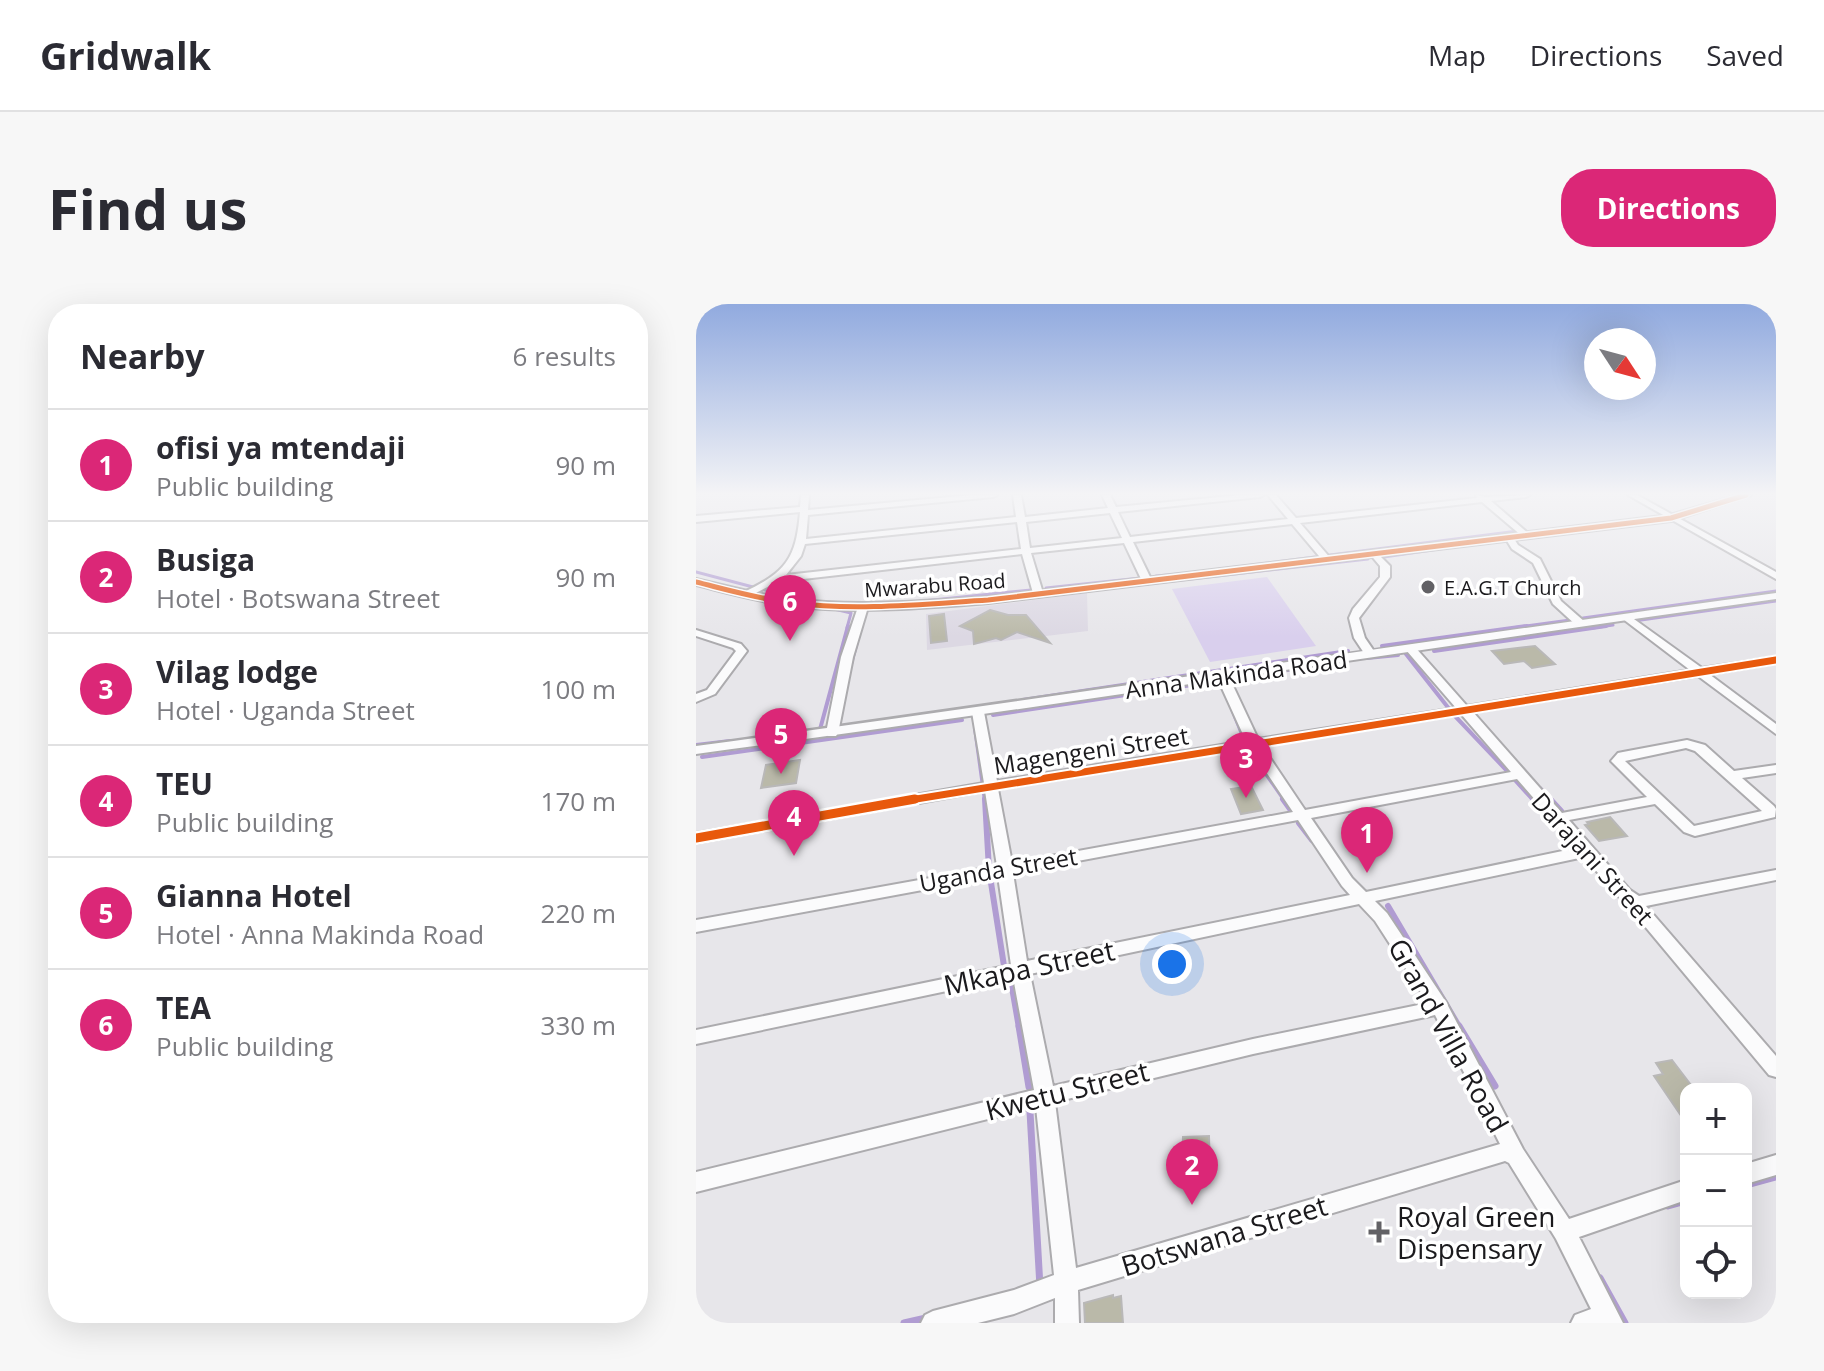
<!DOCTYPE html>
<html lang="en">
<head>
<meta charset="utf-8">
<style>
  :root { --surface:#fff; --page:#f7f7f7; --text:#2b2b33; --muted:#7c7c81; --line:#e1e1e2; --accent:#db2777 }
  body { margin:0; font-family:"Open Sans",sans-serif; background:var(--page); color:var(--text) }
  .controls { position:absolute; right:24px; bottom:24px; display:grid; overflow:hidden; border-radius:16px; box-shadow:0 8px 32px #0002 }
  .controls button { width:72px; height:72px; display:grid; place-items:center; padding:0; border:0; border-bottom:2px solid var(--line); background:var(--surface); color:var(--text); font:40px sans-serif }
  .compass { position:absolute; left:888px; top:24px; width:72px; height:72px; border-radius:50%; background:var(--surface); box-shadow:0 8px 32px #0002; rotate:126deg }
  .you { position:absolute; left:476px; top:660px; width:28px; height:28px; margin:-20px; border:6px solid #fff; border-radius:50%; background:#1a73e8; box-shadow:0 0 0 12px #1a73e833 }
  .badge { display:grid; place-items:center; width:52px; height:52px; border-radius:50%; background:var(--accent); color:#fff; font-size:26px; font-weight:700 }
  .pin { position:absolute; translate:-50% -66px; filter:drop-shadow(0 2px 4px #0008) }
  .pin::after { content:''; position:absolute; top:42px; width:28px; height:24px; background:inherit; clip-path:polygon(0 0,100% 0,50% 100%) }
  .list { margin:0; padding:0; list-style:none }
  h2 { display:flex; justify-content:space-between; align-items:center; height:104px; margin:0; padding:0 32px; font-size:34px }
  h2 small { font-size:26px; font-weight:400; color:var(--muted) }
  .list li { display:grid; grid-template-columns:52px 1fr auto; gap:24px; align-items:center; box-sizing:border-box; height:112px; padding:0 32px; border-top:2px solid var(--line) }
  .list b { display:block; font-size:30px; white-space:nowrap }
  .list p { margin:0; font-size:26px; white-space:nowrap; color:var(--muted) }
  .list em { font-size:26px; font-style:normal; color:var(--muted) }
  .icon { flex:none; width:44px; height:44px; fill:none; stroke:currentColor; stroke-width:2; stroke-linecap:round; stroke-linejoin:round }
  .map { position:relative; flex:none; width:1080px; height:1019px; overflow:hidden; border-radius:32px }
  header { display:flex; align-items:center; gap:48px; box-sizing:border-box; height:112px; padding:0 40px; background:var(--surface); border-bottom:2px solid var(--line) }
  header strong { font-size:38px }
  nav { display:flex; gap:44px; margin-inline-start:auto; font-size:28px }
  .intro { display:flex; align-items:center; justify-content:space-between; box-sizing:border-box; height:192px; padding:0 48px }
  h1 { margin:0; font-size:56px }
  .button { padding:20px 36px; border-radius:32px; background:var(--accent); color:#fff; font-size:28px; font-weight:700 }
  main { display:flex; gap:48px; padding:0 48px }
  aside { flex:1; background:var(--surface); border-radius:32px; box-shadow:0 8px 32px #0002 }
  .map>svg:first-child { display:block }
  .built { fill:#dcd8e3 }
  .green { fill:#d9cfed }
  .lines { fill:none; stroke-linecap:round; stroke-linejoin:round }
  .stream-far3 { stroke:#b09cd2; stroke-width:3 }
  .stream-far2 { stroke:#b09cd2; stroke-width:4 }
  .stream-far1 { stroke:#b09cd2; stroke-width:6 }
  .stream { stroke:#b09cd2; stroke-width:7 }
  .building { fill:#bab9a9; stroke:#b9b8b8; stroke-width:2 }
  .minor-casing { stroke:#acabae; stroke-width:4 }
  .tertiary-casing { stroke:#acabae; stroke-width:4 }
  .minor { fill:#fbfbfc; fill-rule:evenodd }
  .tertiary { fill:#fbfbfc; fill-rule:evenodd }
  .cycleway-far2-casing { stroke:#fff; stroke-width:8 }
  .cycleway-far1-casing { stroke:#fff; stroke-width:11 }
  .cycleway-casing { stroke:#fff; stroke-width:14 }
  .cycleway-far2 { stroke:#e8590c; stroke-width:5 }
  .cycleway-far1 { stroke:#e8590c; stroke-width:7 }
  .cycleway { stroke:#e8590c; stroke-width:9 }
  .poi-dot { fill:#626165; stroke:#fff; stroke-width:3 }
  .labels { text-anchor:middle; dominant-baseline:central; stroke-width:7; stroke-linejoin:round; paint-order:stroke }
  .far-street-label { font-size:20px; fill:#1b1a1d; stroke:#fff }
  .far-poi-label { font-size:20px; fill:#1b1a1d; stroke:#fff; text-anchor:start }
  .street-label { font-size:24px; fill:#1b1a1d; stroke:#fff }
  .near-street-label { font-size:28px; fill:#1b1a1d; stroke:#fff }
  .near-poi-label { font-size:28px; fill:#1b1a1d; stroke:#fff; text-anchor:start }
</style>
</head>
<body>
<header>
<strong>Gridwalk</strong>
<nav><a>Map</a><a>Directions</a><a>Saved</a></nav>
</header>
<div class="intro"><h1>Find us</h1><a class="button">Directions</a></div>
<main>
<aside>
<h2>Nearby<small>6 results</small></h2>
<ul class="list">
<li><span class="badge">1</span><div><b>ofisi ya mtendaji</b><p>Public building</p></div><em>90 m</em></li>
<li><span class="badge">2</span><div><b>Busiga</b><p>Hotel · Botswana Street</p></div><em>90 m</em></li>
<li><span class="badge">3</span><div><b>Vilag lodge</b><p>Hotel · Uganda Street</p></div><em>100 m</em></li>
<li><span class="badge">4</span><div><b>TEU</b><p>Public building</p></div><em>170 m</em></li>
<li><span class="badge">5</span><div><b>Gianna Hotel</b><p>Hotel · Anna Makinda Road</p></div><em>220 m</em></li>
<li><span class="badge">6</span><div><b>TEA</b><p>Public building</p></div><em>330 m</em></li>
</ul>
</aside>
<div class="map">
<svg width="1080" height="1019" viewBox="0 0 1080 1019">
  <rect width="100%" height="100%" fill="#e7e6ea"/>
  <path class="built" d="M391,289L392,327L231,346L230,310Z"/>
  <path class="green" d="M571,273L620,342L514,358L476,285Z"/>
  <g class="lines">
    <path class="stream-far3" d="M634,251L822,227
      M688,253L750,244
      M517,266L619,253
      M0,268L57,283
      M460,272L495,269
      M350,284L444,274
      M65,285L115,297
      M397,286L672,255
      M217,298L335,286
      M138,305L155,309L151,324
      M887,314L1080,287
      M938,317L1080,297
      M816,324L874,316
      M897,324L917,321"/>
    <path class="stream-far2" d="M686,342L831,322
      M738,347L910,322
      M710,350L754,406
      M671,354L702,351
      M155,360L161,338
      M541,374L637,359
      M327,396L652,347
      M536,405L550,440
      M757,410L813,469
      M297,411L516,378
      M279,424L289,497
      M123,429L152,322
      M0,441L34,437
      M554,447L589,497
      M6,453L266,416
      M817,474L838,497
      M844,484L856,497"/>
    <path class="stream-far1" d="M289,495L293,566L308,662L316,667L314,672L323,724
      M587,495L597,509
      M837,495L876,538
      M854,495L865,507
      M603,519L616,536
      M692,602L764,724"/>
    <path class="stream" d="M323,722L333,783
      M763,722L799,782
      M334,808L344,983
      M1050,881L1080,873
      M972,902L990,897
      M904,974L929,1019
      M208,1019L230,1014"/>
  </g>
  <path class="building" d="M294,306L312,311H330L354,339L321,328L305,336L300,334L278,340L277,327L264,322Z
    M248,310L251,337L235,339L233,312Z
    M839,342L859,360L836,364L828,357L808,360L796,347Z
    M104,456L100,479L65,484L70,461Z
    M555,482L567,506L545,510L535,485Z
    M914,513L931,532L903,537L889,521L893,520L891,518Z
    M976,756L998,785H990V819L958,772L967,770L960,759Z
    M513,832L514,871L486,872L487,833Z
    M417,991V994L425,992L427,1019H389L388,999Z"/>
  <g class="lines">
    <g class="minor-casing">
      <path id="minor" d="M105,191H113L112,206L276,191H301L297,193L112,211L110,235L320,213L317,191H325L329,213L412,204L406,191H414L420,203L545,191H568L564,193L422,208L434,233L592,215L572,191H580L600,214L781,194L780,191L789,193L834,191L830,193L795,197L833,230L826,232L786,198L604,219L636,256L631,259L628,258L596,220L437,238L456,277L451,280L446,277L428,239L335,249L347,289L342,292L337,289L326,250L81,278L54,292H48V288C90,268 100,255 104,208L0,218V212L104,203ZM414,209L426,234L334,244L330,218ZM321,218L325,245L90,271L105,252L109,240Z
        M932,191H941L1080,268V275Z
        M809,230H815L822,241L844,255L865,297L889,318V322H881L857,300L837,259L816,245L808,232Z
        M678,246L694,262V273L663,314L669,334L680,350L674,353L670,352L658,334L653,314L657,305L684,273V262L673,249Z
        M167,300L172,303L157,353L142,429L140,432H132L130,429L145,353L162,303Z
        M931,310L1006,364L1080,353V359L1013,370L1080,420V430L1002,372L777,408L866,509L951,493L915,457L922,449L927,448L991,436L1009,441L1038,467L1080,461V469L1046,474L1078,502L1080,505L1079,513L999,532L988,528L959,500L873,516L934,586L943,592L1080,566V576L950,602L1080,752V773L1073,771L937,608L934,601L924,594L888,553L679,597L691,609L750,698L827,845L873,915L990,876V896L883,933L927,1019H875L879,1011L895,1005L860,935L813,859L809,857L382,986L383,1019H359V994L318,1010L282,1019H225L229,1011L237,1007L318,986L358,971L340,803L0,888V868L338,786L317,673L0,740V726L315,661L302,572L0,628V616L301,562L289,487L0,539V529L288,479L276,408L282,404L288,408L301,477L550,437L520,371L526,368L532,371L562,435L760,404L710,346V342H718L771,402L994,366L927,315V311ZM765,410L815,468L609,506L566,442ZM554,444L597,508L316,559L302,485ZM990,444L999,447L1066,507L998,522L929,457ZM821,475L881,544L670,588L656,574L615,514ZM602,516L646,582L654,591L331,657L317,569ZM663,600L679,617L732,699L557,735L357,782L334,670ZM739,711L804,840L380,964L359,798L557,750Z
        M0,326L45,340L51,347L19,390L0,398V390L11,386L40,347L37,344L0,332Z
        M1080,851V871L1050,880V860Z"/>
    </g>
    <g class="tertiary-casing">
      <path id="tertiary" d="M1042,191H1055L975,217L292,299C227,304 161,310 96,302C63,298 32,289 0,281V275C32,282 63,291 96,295C161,303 227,297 292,293L974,211Z
        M1080,289V295C720,345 360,402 0,450V442C360,393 720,338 1080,289Z"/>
    </g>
    <use href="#minor" class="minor"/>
    <use href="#tertiary" class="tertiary"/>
    <g class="cycleway-far2-casing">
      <path id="cycleway-far2" d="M0,278C32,286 63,295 96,299C161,307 227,300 292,296L975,214L1050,191"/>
    </g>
    <g class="cycleway-far1-casing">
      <path id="cycleway-far1" d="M208,497L1080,356"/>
    </g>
    <g class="cycleway-casing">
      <path id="cycleway" d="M0,534L219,495"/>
    </g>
    <use href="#cycleway-far2" class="cycleway-far2"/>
    <use href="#cycleway-far1" class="cycleway-far1"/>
    <use href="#cycleway" class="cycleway"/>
  </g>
  <linearGradient id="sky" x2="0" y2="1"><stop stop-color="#91aadf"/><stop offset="0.57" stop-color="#f4f4f6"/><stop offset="1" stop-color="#f4f4f6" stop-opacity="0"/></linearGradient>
  <rect width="1080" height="333" fill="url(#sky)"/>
  <g class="poi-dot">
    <circle cx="732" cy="283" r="8"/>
    <path d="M679 916h8v8h8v8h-8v8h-8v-8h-8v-8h8z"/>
  </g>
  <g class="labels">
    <g class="far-street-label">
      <text transform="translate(239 281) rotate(-4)">Mwarabu Road</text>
    </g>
    <g class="far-poi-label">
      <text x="748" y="283">E.A.G.T Church</text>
    </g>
    <g class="street-label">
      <text transform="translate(540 370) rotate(-8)">Anna Makinda Road</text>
      <text transform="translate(395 446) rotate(-9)">Magengeni Street</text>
      <text transform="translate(897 554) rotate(48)">Darajani Street</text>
      <text transform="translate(302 565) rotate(-10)">Uganda Street</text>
    </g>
    <g class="near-street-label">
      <text transform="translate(333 663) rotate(-12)">Mkapa Street</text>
      <text transform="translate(753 731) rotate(61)">Grand Villa Road</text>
      <text transform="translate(371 786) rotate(-14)">Kwetu Street</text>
      <text transform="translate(528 931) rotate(-17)">Botswana Street</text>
    </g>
    <g class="near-poi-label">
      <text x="701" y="912">Royal Green<tspan x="701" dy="32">Dispensary</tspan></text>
    </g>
  </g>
</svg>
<div class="controls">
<button>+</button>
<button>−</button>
<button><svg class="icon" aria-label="locate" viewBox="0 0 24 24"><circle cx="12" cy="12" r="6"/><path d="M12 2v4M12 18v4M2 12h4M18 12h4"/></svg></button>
</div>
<svg class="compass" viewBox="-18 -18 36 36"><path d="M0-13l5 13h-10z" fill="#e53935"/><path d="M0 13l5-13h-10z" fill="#7c7c81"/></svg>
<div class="you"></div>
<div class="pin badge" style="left:671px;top:569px">1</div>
<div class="pin badge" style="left:496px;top:901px">2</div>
<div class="pin badge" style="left:550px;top:494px">3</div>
<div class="pin badge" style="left:98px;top:552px">4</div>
<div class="pin badge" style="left:85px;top:470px">5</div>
<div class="pin badge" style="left:94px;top:337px">6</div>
</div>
</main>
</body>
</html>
